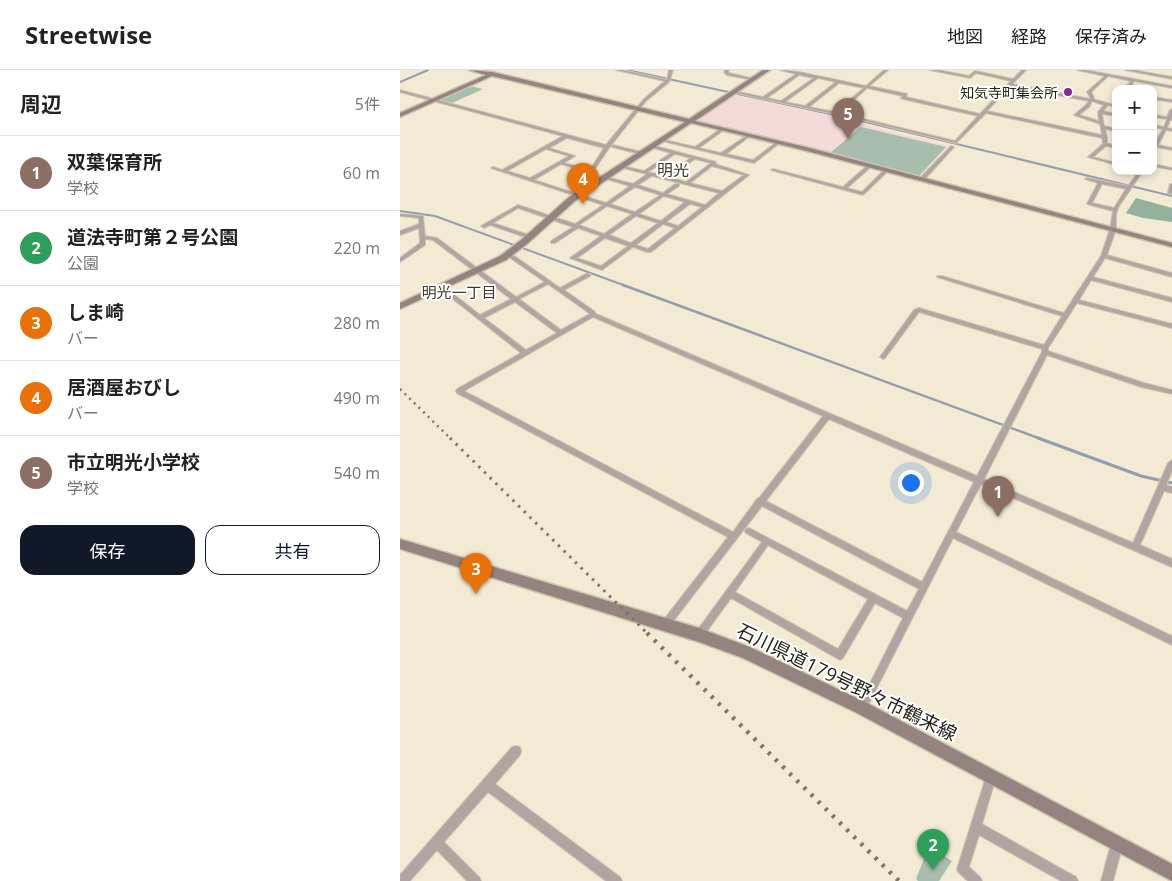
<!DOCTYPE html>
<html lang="ja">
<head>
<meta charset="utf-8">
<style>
  :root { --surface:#fff; --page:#f2f2f2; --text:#222; --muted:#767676; --line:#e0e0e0; --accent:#111827 }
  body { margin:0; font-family:"Open Sans","Noto Sans JP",sans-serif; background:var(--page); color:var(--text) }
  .controls { position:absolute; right:15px; top:15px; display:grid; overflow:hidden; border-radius:10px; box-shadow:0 2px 8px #0003 }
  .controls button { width:45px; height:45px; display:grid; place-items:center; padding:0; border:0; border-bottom:1px solid var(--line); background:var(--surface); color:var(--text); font:25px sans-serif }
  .you { position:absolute; left:510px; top:412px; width:18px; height:18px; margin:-12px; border:4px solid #fff; border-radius:50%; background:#1a73e8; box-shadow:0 0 0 8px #1a73e833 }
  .badge { display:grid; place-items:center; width:32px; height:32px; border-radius:50%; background:var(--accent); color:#fff; font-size:16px; font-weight:700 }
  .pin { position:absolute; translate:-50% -41px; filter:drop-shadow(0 1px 2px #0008) }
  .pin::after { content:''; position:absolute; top:26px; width:18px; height:15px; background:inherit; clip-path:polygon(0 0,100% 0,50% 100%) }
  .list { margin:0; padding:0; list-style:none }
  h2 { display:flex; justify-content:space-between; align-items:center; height:65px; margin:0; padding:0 20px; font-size:21px }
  h2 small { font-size:16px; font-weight:400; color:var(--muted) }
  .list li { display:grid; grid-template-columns:32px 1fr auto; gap:15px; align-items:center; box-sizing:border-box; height:75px; padding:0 20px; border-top:1px solid var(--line) }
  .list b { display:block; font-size:19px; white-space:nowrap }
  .list p { margin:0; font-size:16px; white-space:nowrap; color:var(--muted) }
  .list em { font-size:16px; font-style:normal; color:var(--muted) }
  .actions { display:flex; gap:10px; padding:15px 20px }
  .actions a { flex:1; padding:11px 0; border:1px solid var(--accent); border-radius:15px; text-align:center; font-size:18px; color:var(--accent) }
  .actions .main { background:var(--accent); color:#fff }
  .map { position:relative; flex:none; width:772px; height:811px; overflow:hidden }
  header { display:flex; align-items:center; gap:30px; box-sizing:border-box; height:70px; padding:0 25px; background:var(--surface); border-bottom:1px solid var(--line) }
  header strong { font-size:24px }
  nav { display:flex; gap:28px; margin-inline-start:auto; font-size:18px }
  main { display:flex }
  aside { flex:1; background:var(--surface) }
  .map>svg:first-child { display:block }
  .education { fill:#f4d9d9 }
  .green { fill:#a7bdae }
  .forest { fill:#94b19d }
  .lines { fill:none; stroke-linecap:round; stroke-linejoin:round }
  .stream-far2 { stroke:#929eae; stroke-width:2 }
  .stream-far1 { stroke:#929eae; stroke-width:2.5 }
  .stream { stroke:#929eae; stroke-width:3 }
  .street-casing { stroke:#cdc5b1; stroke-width:2 }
  .secondary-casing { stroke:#cdc5b1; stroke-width:3 }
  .street { fill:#b1a5a2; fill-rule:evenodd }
  .secondary { fill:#94837f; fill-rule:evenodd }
  .rail-far2 { stroke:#7d7769; stroke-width:2.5; stroke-dasharray:2 4.5; stroke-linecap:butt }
  .rail-far1 { stroke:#7d7769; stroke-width:3; stroke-dasharray:2.5 5.5; stroke-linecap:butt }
  .rail { stroke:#7d7769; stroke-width:4.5; stroke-dasharray:3 7; stroke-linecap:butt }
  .poi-dot { fill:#842894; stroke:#fff; stroke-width:2 }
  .labels { text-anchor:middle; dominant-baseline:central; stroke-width:4; stroke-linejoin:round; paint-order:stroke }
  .far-poi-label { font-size:14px; fill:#221f17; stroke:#fff; text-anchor:end }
  .far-neighbourhood-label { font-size:15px; fill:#3e3725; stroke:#fff }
  .far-quarter-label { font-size:16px; fill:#3e3725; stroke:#fff }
  .near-street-label { font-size:19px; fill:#221f17; stroke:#fff }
</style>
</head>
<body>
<header>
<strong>Streetwise</strong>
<nav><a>地図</a><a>経路</a><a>保存済み</a></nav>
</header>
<main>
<aside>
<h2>周辺<small>5件</small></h2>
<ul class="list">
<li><span class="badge" style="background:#8d6e63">1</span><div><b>双葉保育所</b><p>学校</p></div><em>60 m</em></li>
<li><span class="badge" style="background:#2e9e5b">2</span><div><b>道法寺町第２号公園</b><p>公園</p></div><em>220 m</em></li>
<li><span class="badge" style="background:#e8710a">3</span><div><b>しま崎</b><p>バー</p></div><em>280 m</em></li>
<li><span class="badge" style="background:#e8710a">4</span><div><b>居酒屋おびし</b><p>バー</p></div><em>490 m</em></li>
<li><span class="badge" style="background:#8d6e63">5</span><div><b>市立明光小学校</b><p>学校</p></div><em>540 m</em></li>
</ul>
<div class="actions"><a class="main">保存</a><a>共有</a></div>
</aside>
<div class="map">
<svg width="772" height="811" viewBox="0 0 772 811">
  <rect width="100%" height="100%" fill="#f2ead3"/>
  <path class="education" d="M333,25L449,50L472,57L548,76L521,105L518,106L294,50Z"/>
  <path class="green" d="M70,16L83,19L52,33L39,30Z
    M461,57L546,77L519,106L430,83Z
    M529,776L552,791L539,811H518L516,809Z"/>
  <path class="forest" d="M736,128L772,138V152L743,148L726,143Z"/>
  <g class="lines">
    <path class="stream-far2" d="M227,0L457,50L772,126
      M0,12L28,0
      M0,141L35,146L226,216"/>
    <path class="stream-far1" d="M223,215L641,369"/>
    <path class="stream" d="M638,368L741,406L772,413"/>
    <g class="street-casing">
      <path id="street" d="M216,0H223L267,10L269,0H273L269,12L246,31L209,78L178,124L206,133L230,116L203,108V106L233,114L247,104L219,97V95L244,101L271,83L250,77V75H251L316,92L315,94L349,105L251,182H247L233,177L202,200L170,188L201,166L178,158L155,173H151V171L173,157L118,138L93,153L132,166V168H128L90,155L84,158L81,156L118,135L175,154L203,135L176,126L175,129H171V128L173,125L91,98L93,97L102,100L163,66L0,22V20L206,75L244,29L265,11ZM167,68L204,78L190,100L164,93L175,86L149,78ZM146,79L169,86L130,108L107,101ZM275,84L291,88L265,106L248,102ZM295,89L311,93L286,112L269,107ZM161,94L188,102L174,123L134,110ZM312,96L344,105L322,121L290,113ZM252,106L319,123L305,135L267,124L279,116V114H275L263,123L238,115ZM235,117L260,125L235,142L210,134ZM264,126L285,132L261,151L239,144ZM290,134L302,137L278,156L266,152ZM207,136L232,144L204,164L179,155ZM236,146L258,153L231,173L209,165ZM263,154L275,158L248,179L236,175ZM205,168L228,176L201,196L177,188Z
        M325,0H329L328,2L329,3L355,9L353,10L327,5L324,2Z
        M380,0L399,2L466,16L484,0H488L469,16L507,24L506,27L580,44L611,11L576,3L570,8L530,0H538L569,6L575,1L613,9L622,0H626L612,14L690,29V27L687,22L705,6L677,0H685L772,16V18L734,11C732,16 727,19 721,19L730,13L731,11L708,6L691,22L694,27L693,29L714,35L716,34V37L708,35L703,41L716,44V46L702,44L704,56L716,59V61L705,59L707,67V73L716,76V78L706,76L693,87L716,93V95L688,87L703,74L702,68L586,43L556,73L462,50L332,22L334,21L363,27L396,4ZM399,5L414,8L381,31L367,28ZM418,8L436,12L405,36L385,32ZM439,13L464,18L435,42L409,37ZM610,16L689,31L686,35L674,45L700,54L702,65L587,41ZM467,18L503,26L501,28L503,29L578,46L555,71L439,43ZM692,31L704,35L698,42L699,51L679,45L689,37Z
        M725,0H733L772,7V9Z
        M753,27L772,30V32L753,29Z
        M772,39V50H770L767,58L772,59V61L766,60L758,75L772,78V80L757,77L753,81V76L763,59L753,57V55L764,57L767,49L753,47V45L767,47L770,40Z
        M322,58L325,59L299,78L321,83L349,64L351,65L350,66L326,84L353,90L378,71L381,72L354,93L258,70L260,69L295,77Z
        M213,75L242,82V83L240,84L212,77V75Z
        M551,76L554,77L524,110H520V108Z
        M753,94L772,98V100L753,96Z
        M468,95L472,96L447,118L462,122L485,99L489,100L463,125L371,100L373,99L443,117Z
        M739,101H743L719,136L716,144V159L707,185L772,203V207L705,188L693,207L772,228V232L691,210L679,230L772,254V258L677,233L648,278V281L744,313L772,320V324L741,317L647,285L584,409L733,473L768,393L772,390V401L766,415L772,417V423L764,421L740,475L772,489V497L581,414L556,462L772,566V575L553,468L465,641L462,643L459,641L457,638L459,635L503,548L475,533L443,588L440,590L331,528L302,568L299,569L296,568L294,565L296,562L362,472L346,463L345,461L346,459L349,458L507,541L519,519L362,436L268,558L265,559L262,558L261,555L262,552L328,467L57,323L56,321L57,319L121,283L38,217L39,216H43L80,245L111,229L33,170L25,169V175L0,192V188L20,173L19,158L0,165V161L19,154V148L0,146V144L23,146L25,166L37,168L116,227L145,212L106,185V183H110L160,218L186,204H190V206L164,220L194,241L196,244L577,406L642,282V279L519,242L485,288L483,289L480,287L514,240L519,238L644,275L662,246L537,207L538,206H542L664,243L701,186L710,159L713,141L687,134L698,113L685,109L687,108L728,116ZM702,114L726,119L714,138L692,133ZM148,214L189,243L190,244L161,260L119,229ZM115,232L157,263L126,280L84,248ZM193,247L423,346L359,428L357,429L333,462L64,321ZM429,349L574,412L522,512L366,431ZM368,475L468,529L438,579L335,522Z
        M770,114H772V124L768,123Z
        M116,676L120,677L121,681L120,685L95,714L220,807L222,811H206L88,722L44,772L79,807L81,811H67L37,780L10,811H0V805L112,677Z
        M591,702L595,703L596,707L582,754L676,807L678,811H661L579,765L569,797L580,807L582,811H568L559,803L557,799L586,707L587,703Z
        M717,768L721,770L723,774L713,811H701L711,774L713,770Z"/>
    </g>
    <g class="secondary-casing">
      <path id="secondary" d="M69,0L92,2L289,49L363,0H370L295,51L406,77L772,173V177L403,80L291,53L175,131L127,174L106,190L0,239V233L100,186L121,170L169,127L285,52L92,6L0,47V43L86,5Z
        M0,469L299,558L352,578L467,633L772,794V811L457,643L343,588L299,572L0,479Z"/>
    </g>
    <use href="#street" class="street"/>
    <use href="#secondary" class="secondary"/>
    <path class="rail-far2" d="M0,319L51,369"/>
    <path class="rail-far1" d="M50,368L248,564"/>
    <path class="rail" d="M247,563L499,811"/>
  </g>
  <circle class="poi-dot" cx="668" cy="22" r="5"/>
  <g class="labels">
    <g class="far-poi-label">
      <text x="658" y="22">知気寺町集会所</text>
    </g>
    <g class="far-neighbourhood-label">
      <text x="59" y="222">明光一丁目</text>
    </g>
    <g class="far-quarter-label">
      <text x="273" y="100">明光</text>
    </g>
    <g class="near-street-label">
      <text transform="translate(447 612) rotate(26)">石川県道179号野々市鶴来線</text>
    </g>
  </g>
</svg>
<div class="controls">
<button>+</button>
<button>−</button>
</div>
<div class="you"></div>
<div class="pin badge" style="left:598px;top:447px;background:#8d6e63">1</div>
<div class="pin badge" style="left:533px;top:800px;background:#2e9e5b">2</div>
<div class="pin badge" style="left:76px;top:524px;background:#e8710a">3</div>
<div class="pin badge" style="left:183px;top:134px;background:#e8710a">4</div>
<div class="pin badge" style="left:448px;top:69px;background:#8d6e63">5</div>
</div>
</main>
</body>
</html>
